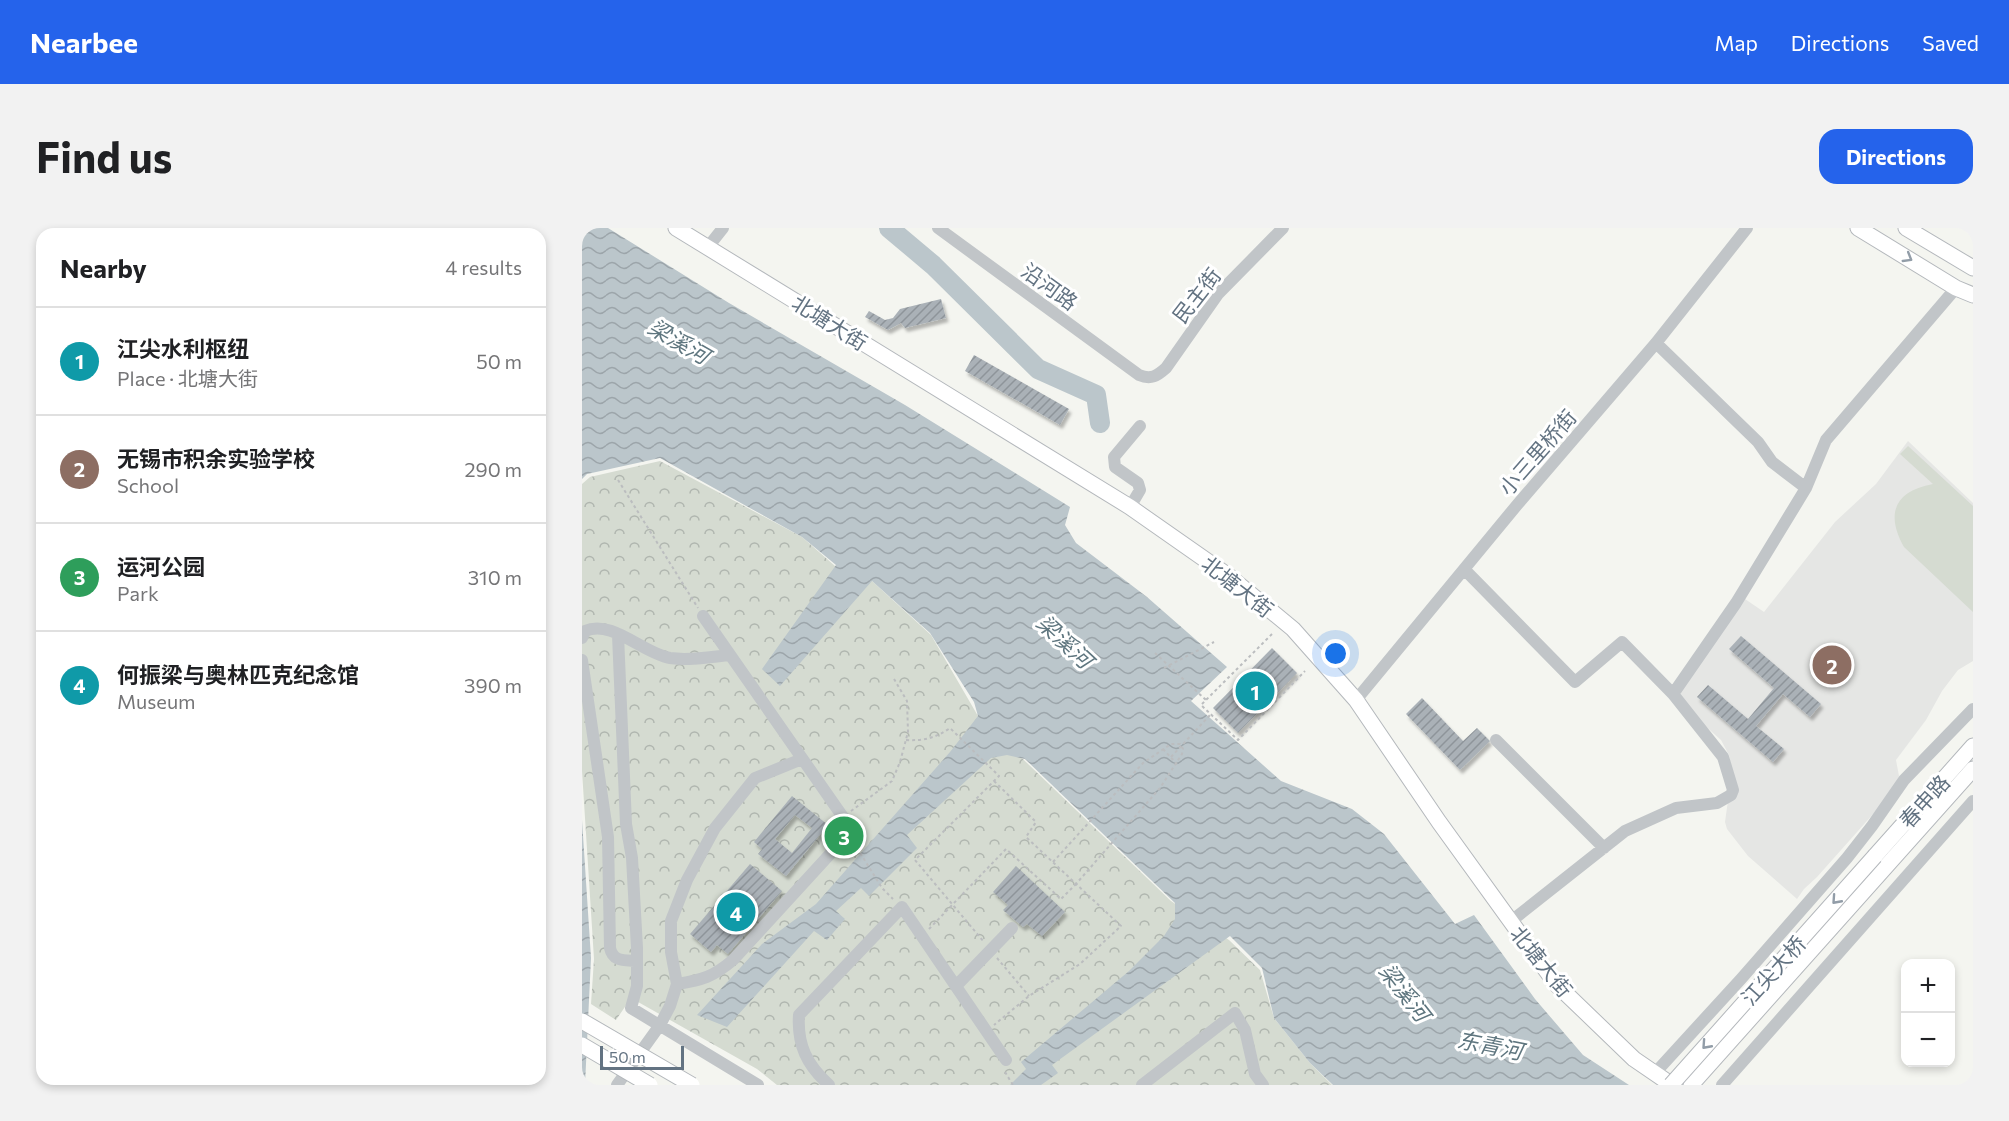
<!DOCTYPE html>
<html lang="en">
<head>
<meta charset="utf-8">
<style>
  :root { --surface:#fff; --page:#f2f2f2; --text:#202124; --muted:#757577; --line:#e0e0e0; --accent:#2563eb }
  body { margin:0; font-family:Commissioner,"Noto Sans SC",sans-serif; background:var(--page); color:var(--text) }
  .controls { position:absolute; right:18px; bottom:18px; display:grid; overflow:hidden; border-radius:12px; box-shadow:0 3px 9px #0003 }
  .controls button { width:54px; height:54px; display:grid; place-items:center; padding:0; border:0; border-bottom:2px solid var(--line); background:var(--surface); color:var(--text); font:30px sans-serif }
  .scale { position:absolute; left:18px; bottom:15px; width:84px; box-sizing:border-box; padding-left:6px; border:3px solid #637382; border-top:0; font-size:16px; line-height:21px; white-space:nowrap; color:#637382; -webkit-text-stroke:4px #fff; paint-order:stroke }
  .you { position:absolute; left:754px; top:426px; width:21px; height:21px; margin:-15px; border:4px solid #fff; border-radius:50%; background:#1a73e8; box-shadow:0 0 0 9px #1a73e833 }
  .badge { display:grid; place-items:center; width:39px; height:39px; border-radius:50%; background:var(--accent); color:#fff; font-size:20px; font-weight:700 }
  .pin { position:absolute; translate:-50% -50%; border:3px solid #fff; box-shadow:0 2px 6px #0006 }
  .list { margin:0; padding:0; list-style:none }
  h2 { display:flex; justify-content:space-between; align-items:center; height:78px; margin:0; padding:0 24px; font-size:26px }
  h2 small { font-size:20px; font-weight:400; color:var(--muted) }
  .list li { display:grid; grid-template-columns:39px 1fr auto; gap:18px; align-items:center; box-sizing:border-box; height:108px; padding:0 24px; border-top:2px solid var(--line) }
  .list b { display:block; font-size:22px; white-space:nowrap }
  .list p { margin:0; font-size:20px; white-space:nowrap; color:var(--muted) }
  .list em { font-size:20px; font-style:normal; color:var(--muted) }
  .map { position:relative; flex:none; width:1391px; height:857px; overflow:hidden; border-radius:18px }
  header { display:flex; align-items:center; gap:36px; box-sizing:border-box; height:84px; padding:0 30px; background:var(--accent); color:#fff }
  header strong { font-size:28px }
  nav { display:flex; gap:33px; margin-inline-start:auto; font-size:21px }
  .intro { display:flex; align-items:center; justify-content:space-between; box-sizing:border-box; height:144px; padding:0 36px }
  h1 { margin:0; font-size:42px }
  .button { padding:15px 27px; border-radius:18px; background:var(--accent); color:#fff; font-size:21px; font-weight:700 }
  main { display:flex; gap:36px; padding:0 36px }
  aside { flex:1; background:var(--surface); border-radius:18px; box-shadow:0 3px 9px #0003 }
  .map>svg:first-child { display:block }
  .built { fill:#e5e6e4 }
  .forest { fill:url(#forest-crowns) }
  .pitch { fill:#d5dbd1 }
  .water { fill:url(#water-waves) }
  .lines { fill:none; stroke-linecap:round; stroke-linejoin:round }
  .river { stroke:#bbc6cb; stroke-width:20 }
  .building { fill:url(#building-hatch); fill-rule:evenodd; filter:url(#shadow) }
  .major-casing { stroke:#b4b8bc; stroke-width:17 }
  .path { stroke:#bbbdbf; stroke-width:2; stroke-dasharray:3 3; stroke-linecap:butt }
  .minor { stroke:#c1c5c8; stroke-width:12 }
  .major { stroke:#fff; stroke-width:15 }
  .major-bridge-casing { stroke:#b4b8bc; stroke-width:17; stroke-linecap:butt }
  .path-bridge { stroke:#bbbdbf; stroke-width:2; stroke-dasharray:3 3; stroke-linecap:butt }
  .major-bridge { stroke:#fff; stroke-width:15 }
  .oneway { stroke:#929da8 }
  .labels { text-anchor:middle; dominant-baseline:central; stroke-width:6; stroke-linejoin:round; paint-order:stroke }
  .street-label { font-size:21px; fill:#637382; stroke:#fff }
  .water-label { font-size:22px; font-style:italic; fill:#5f767f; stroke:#fff }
</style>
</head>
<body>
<header>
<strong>Nearbee</strong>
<nav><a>Map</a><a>Directions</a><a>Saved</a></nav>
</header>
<div class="intro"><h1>Find us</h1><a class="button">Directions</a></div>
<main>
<aside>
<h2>Nearby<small>4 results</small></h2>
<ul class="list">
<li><span class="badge" style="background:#0f9aa8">1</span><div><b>江尖水利枢纽</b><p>Place · 北塘大街</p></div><em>50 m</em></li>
<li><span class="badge" style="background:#8d6e63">2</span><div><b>无锡市积余实验学校</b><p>School</p></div><em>290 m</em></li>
<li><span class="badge" style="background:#2e9e5b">3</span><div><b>运河公园</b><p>Park</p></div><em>310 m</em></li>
<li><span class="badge" style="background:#0f9aa8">4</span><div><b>何振梁与奥林匹克纪念馆</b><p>Museum</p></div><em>390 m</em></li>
</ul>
</aside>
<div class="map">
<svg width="1391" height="857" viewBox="0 0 1391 857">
  <defs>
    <pattern id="forest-crowns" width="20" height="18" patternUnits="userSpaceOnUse" patternTransform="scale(1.5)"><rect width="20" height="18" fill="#d5dbd1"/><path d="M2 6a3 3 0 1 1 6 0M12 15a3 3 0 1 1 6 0" fill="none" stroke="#b0b6af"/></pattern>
    <pattern id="water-waves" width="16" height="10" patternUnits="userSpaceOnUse" patternTransform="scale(1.5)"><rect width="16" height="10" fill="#bbc6cb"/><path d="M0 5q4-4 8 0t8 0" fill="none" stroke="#9ca5aa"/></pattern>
    <pattern id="building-hatch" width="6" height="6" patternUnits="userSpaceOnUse" patternTransform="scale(1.5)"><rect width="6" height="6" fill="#aab1b7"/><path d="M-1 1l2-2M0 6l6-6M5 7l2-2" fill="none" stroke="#8e949a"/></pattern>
    <filter id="shadow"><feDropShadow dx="2.5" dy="4" stdDeviation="1.5" flood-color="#0004"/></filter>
  </defs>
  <rect width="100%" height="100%" fill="#f4f5f0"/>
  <path class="built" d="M1326,213L1391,275V433L1376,442L1360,463L1344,492L1314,532L1317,548L1316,558L1235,649L1222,661L1215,671L1166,628L1145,601L1143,594L1150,544L1147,527L1139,512L1102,479L1098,463L1163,371L1182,384L1253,294L1294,256Z"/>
  <path class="forest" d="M78,233L220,309L253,338L290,353L349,407L396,488L589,673L647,712L678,742L692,790L728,835L750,857H195L175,841L49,770L34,792L9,776L12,731L0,543V256L8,249Z"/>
  <path class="pitch" d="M1326,218L1391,278V384L1322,319C1303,285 1313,263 1351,256L1318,226Z"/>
  <path class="water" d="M0,0H26L147,75L323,177L488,279L483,297L494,315L565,369L645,439L609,473L699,553L770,581L802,606L873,696L892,687L953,771L1001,827L1047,857H751L728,835L692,790L680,740L648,708L470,837L476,845L459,857H428L444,841L439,834L547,743L582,708L593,691V675L443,531L425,527L409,530L325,607L335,620L287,668L279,660L254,683L263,691L245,712L232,703L145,799L115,787L180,716L234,676L368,524L396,488L392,474L348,405L290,353L198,458L180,441L254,337L220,309L78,230L5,246L0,251Z
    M0,592L9,730L3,857H0Z"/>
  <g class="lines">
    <path class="river" d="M307,0L351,37L456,141L514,167L518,195"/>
  </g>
  <path class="building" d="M359,71L364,90L323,100L319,95L306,102L283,89L287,83L303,92L311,90L318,81Z
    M392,127L487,181L478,197L383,143Z
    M1159,408L1239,476L1228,489L1201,466L1174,498L1202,521L1191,534L1115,469L1126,457L1166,491L1192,460L1147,421Z
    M690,420L715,445L656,505L631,480Z
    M840,470L881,513L895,500L908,513L878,542L824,486Z
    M210,568L246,597L204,648L176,626L180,621L172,614ZM213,587L230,600L210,625L193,611Z
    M168,636L200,663L146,726L135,717L129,724L108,706Z
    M434,638L483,684L460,708L445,696L441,699L421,682L426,677L411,664Z"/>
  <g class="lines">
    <g class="major-casing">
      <path id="major" d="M94,0L548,279L648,349L711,401L774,472L857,594L974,756L1052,831L1090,857
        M1276,0L1374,60L1391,67
        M1324,0L1391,40
        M1293,628L1391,518
        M1109,857L1391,541"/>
    </g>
    <path class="path" d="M36,252L116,380
      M690,406L619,477L656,512L723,443
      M573,425L624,472
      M582,440L632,414
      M324,512C341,513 354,510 368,500L417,548L333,632L402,714
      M581,521L595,536
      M589,529L629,486
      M412,553L454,594L444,609L539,698L498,736L447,768L412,797
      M269,583L310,553L318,534L326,504L325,473L312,451
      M272,615L300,660L311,671
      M347,701L424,621L479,671L494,656
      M415,730L447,768
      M423,844L431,857"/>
    <path class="minor" d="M356,0L557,147C569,152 575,148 584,140L636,66L701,0
      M126,19L141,0
      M1074,115L1176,214L1190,234L1224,260
      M548,279L558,262L556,255L533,239L532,229L558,198
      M882,341L993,454L1040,414L1091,466L1154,375L1224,260L1244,212L1374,60
      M36,407L44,596L50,630L55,720V758L49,780L176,857
      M0,410L3,403C30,391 60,425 88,430C108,433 128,429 148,427
      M0,432L26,609L28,720C31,734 42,732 55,733
      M774,472L935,277L1074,115L1165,0
      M914,512L1022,620
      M928,694L1043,603L1094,580L1135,575L1149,567L1151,562L1141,529L1091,466
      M95,756C120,752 131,749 151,732L270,602L121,388
      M374,758L430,700
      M1073,845L1159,751L1265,630L1290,598L1322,552L1391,481
      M35,857L78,797L88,778L95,756L89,724V693L105,652L133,600L173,550L220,531
      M247,857C225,837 215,817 217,787L320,679L424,832
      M560,857L653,785L663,802L673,846L681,857
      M1140,857L1391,573"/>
    <use href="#major" class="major"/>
    <g class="major-bridge-casing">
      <path id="major-bridge" d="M0,793L110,857
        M0,817L68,857
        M1089,857L1293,628"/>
    </g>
    <path class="path-bridge" d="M471,634L561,535L589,516H598L601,521L600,526L578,560L494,656"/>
    <use href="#major-bridge" class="major-bridge"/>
  </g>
  <defs><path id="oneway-chevron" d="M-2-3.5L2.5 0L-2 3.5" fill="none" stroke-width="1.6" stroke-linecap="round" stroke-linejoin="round" transform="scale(1.5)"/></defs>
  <g class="oneway">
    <use href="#oneway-chevron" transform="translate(1326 30) rotate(31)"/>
    <use href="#oneway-chevron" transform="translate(1254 672) rotate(132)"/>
    <use href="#oneway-chevron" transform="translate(1124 817) rotate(132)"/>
  </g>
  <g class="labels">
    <g class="street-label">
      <text transform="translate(468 58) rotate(36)">沿河路</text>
      <text transform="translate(614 67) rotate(-52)">民主街</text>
      <text transform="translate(248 94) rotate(32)">北塘大街</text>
      <text transform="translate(955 224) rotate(-49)">小三里桥街</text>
      <text transform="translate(656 358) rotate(38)">北塘大街</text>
      <text transform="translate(1342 573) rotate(-48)">春申路</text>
      <text transform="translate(960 733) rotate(51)">北塘大街</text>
      <text transform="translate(1191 742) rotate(-48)">江尖大桥</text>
    </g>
    <g class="water-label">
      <text transform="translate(97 113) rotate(30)">梁溪河</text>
      <text transform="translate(483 413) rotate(43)">梁溪河</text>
      <text transform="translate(823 764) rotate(52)">梁溪河</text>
      <text transform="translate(908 817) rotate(11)">东青河</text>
    </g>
  </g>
</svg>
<div class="controls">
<button>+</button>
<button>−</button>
</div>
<div class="scale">50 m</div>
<div class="you"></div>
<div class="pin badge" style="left:673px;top:463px;background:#0f9aa8">1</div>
<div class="pin badge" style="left:1250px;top:437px;background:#8d6e63">2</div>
<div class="pin badge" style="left:262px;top:608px;background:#2e9e5b">3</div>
<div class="pin badge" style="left:154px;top:684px;background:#0f9aa8">4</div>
</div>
</main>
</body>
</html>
